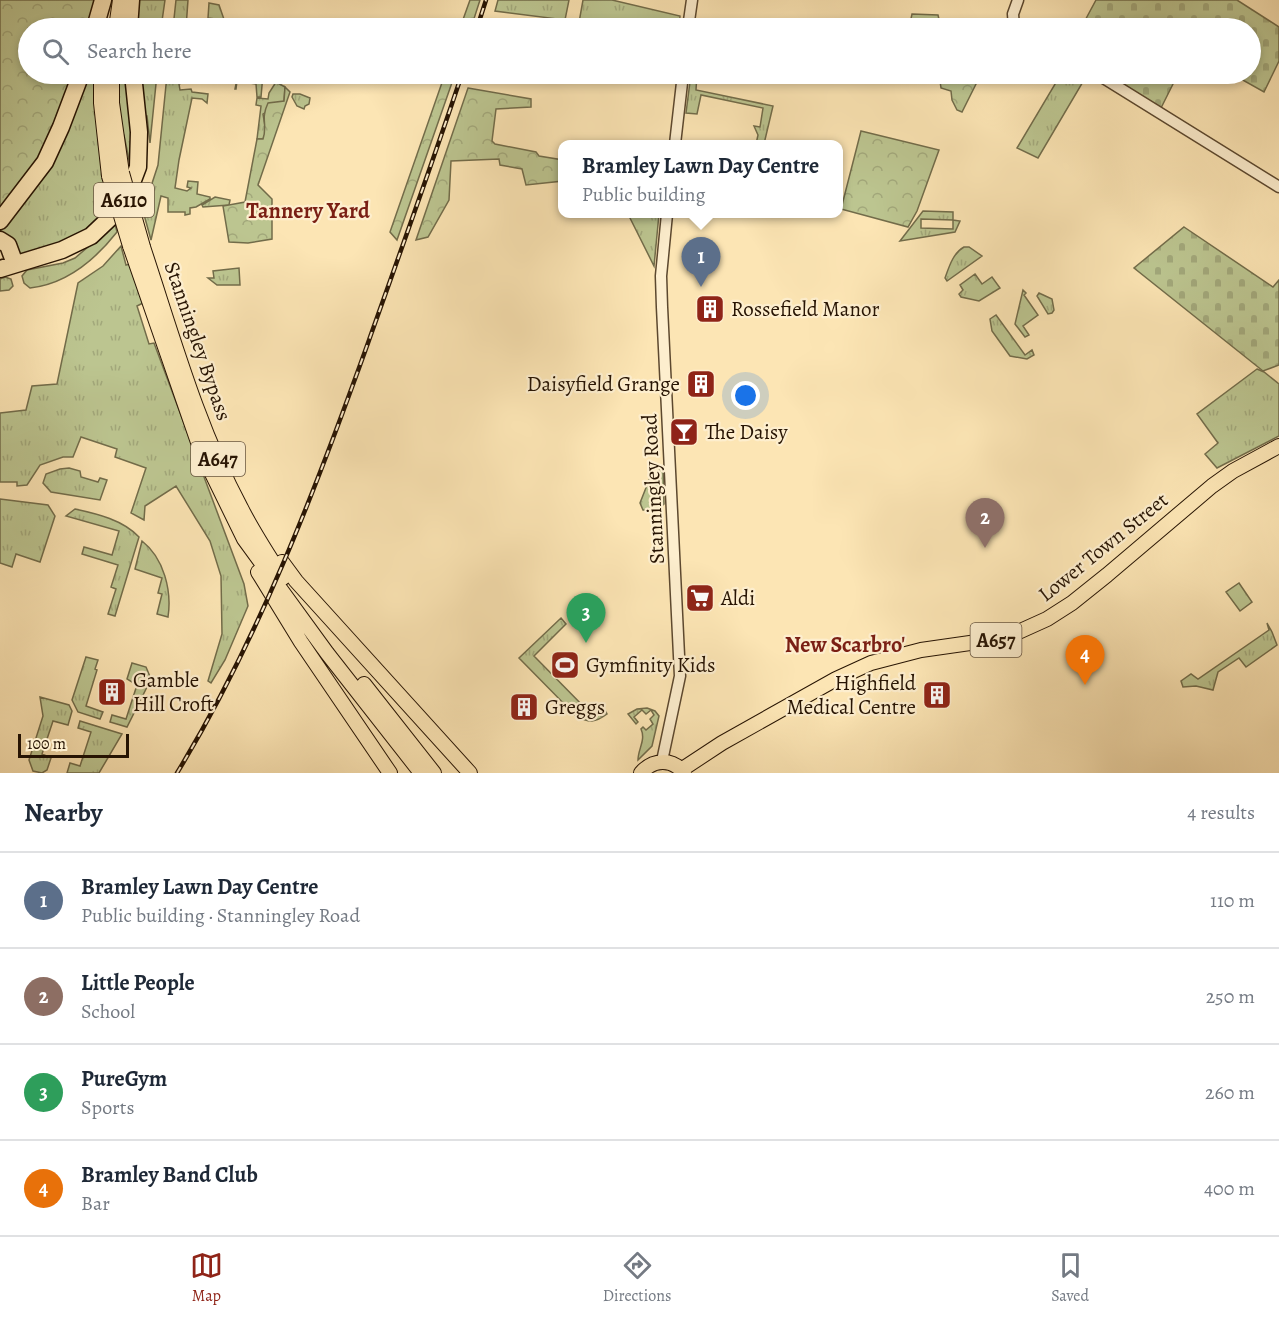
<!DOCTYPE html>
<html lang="en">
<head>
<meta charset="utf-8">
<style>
  :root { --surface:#fff; --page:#f6f6f7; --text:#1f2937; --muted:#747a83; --line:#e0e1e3; --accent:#8f2418 }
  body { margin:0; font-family:Alegreya,serif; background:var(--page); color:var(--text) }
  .scale { position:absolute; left:18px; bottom:15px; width:111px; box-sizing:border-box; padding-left:6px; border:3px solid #271403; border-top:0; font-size:16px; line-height:21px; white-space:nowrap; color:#271403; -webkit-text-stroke:4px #fdeece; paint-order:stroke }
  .you { position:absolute; left:746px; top:396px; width:21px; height:21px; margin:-15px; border:4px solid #fff; border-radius:50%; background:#1a73e8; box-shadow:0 0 0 9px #1a73e833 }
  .badge { display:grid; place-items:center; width:39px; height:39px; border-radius:50%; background:var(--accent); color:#fff; font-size:20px; font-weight:700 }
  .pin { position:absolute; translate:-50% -50px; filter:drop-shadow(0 2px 3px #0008) }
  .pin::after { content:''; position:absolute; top:32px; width:21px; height:18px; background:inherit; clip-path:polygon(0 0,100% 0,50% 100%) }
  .popup { position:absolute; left:558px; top:140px; width:285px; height:78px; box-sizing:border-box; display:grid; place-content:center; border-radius:12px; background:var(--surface); filter:drop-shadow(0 2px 4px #0005); font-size:20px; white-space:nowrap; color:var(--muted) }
  .popup b { font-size:22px; color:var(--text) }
  .popup::after { content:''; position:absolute; left:50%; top:100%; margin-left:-12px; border:12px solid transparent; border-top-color:var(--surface) }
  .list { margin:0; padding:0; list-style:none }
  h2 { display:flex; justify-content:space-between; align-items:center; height:78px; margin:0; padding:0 24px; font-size:26px }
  h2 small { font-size:20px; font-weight:400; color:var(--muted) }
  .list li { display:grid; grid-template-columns:39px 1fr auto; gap:18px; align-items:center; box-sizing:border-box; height:96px; padding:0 24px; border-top:2px solid var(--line) }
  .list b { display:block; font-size:22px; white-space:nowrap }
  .list p { margin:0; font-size:20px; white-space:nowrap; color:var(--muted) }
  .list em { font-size:20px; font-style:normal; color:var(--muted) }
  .icon { flex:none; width:33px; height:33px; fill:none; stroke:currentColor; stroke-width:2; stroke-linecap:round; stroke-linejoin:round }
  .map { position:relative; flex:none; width:1279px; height:773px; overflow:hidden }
  .search { position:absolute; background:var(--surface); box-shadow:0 3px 9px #0003; left:18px; right:18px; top:18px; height:66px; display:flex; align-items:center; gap:15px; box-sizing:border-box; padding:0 21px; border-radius:33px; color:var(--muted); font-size:22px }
  .sheet { height:462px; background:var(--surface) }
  nav { display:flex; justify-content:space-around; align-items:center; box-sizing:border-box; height:84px; border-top:2px solid var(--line); background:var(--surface); font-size:16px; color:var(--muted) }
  nav a { display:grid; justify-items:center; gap:3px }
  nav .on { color:var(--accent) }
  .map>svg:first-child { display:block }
  .grass { fill:url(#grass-tufts); stroke:#726c4a; stroke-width:1.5; fill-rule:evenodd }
  .forest { fill:url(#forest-crowns); stroke:#726c4a; stroke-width:1.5 }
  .cemetery { fill:url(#cemetery-stones); stroke:#726c4a; stroke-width:1.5 }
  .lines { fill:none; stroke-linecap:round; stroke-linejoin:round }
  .minor-casing { stroke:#5c482f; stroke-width:13 }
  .major-casing { stroke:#271403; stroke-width:16 }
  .highway-casing { stroke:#271403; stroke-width:19 }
  .minor { stroke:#fdeece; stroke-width:10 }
  .major { stroke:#fce5b4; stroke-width:14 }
  .highway { stroke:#fce5b4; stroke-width:16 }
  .rail-casing { stroke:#271403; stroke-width:4.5 }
  .rail { stroke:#fdeece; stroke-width:2; stroke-dasharray:7; stroke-linecap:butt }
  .major-bridge-casing { stroke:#271403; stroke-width:16; stroke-linecap:butt }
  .major-bridge { stroke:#fce5b4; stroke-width:14 }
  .labels { text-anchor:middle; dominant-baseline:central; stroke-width:4.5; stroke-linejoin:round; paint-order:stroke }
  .shield { fill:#fdeece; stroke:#675540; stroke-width:1.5 }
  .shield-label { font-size:20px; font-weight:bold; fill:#271403 }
  .poi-label { font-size:21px; fill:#271403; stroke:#fdeece; text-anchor:start }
  .street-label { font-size:21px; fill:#271403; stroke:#fdeece }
  .neighbourhood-label { font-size:22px; font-weight:bold; fill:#7a1f14; stroke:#fdeece }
</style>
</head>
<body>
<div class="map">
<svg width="1279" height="773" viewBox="0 0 1279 773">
  <defs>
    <pattern id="grass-tufts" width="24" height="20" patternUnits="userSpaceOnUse" patternTransform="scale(1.5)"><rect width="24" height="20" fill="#bcc590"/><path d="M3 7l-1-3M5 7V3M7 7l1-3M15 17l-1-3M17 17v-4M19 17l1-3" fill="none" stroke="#a2a87b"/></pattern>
    <pattern id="forest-crowns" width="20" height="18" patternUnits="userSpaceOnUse" patternTransform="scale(1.5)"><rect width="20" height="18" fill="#bcc590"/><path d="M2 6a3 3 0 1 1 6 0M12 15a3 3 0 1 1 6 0" fill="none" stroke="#a2a87b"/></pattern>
    <pattern id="cemetery-stones" width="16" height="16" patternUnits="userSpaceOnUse" patternTransform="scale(1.5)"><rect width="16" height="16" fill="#bcc590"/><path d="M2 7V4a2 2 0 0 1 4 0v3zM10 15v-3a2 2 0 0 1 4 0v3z" fill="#a2a87b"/></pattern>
  </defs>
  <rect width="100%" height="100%" fill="#fce5b4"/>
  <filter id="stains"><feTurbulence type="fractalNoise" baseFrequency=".00333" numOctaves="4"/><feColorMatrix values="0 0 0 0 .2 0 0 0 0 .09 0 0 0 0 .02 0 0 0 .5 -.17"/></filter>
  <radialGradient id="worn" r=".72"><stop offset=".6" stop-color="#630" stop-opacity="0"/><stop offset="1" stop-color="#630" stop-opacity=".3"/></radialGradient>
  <path class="grass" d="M137,0H165L161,28H135Z
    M176,0H188L186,28H173Z
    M498,0H569L565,20L495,11Z
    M583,0H612L680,16L679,28H578Z
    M209,3L219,5L227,28L220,27L215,19L208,18Z
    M912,14L938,15L941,28H909Z
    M87,74H95L105,188L111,213L91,231L17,259L0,237V227Z
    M116,74H129L135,132L132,175L124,135L120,134Z
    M138,74H157L150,143L147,116H143Z
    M170,74L182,75L184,82L179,84L180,90L191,89L192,92L208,94L207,103L202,99L192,98L179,160L175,188L187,191L191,188L187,187L188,181L198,182L197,194L210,197V199L196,207L190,208V214L185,215V212H168V198L161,196L151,240L143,211L158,165L167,75Z
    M238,74H263L261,97H257L256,84L237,81L236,89H235Z
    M691,74H697L696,90L773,106L764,144H756L758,135L754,126L760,127L763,108L701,95L697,114L686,113Z
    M1061,74L1087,75L1038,158L1017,148Z
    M276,82L285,87L284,101L263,114L266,132L263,139H257L261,106L256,105L257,98L268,99L269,93Z
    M293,94H300L310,98L309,104L305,106L304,109L297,106L292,97Z
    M215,197L230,200L229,205L203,207L202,205Z
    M923,211L953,212V220L960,221L955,232L900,241ZM921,219L953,220V229L921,228Z
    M628,214H659L654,266Z
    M115,224L117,232C95,260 67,284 30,288L24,283L22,276L27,270L63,263L75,258Z
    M121,246L126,265L130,264L143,303L137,306L149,344L154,343L244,584L248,606L225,660L211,683L208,681L222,634L221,576L210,541L176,486L145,506L144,520L131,513L146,468L115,457L117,449L81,437L73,457H63L40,465L27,485L17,486V482H0V413L26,410L32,386L57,384L78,283L103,266Z
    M964,247H969L982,256L947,281L945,278C949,267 953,253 964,247Z
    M239,268L240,285H217L208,278H214L213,271Z
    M975,274L982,284L992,277L1000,288L979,301L961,297L959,294L963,290L960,285Z
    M5,277L11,279L13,286L9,290L0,291V279Z
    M1023,290L1026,293L1024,295L1038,315L1023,326L1029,335L1025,337L1015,324Z
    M1039,293L1052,299L1054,310L1052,313L1048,314L1037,296Z
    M996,315L1025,355L1032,350L1034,355L1027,359L1010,356L992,331L990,319Z
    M1257,369L1264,372L1279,384V436L1217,468L1205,454L1218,443L1197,414Z
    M69,468L80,471L81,477L98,482L100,478L107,480L100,500L51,492L43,483L46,474L60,469Z
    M660,468H663L664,504L658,510H643L640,503L651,475L657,476Z
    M0,499L48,505L55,516L40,562L16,554L12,567L0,563Z
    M75,509C98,514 123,520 139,537L115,616L108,614L116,589L111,587L118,565L82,554L84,547L112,555L119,531L66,516Z
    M142,541C164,558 172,591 168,617L157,614L162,594L158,593L162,578L135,569Z
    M1239,583L1252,602L1240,611L1226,592Z
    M561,618L566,624L534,656L593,716L597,713L602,717L606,712L607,714C595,723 589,723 576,716L519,658Z
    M1267,623L1272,632L1277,645L1246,667L1239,658L1218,672L1213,690L1196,686L1183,687L1181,681L1191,674L1198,679L1269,630Z
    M86,657L98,660L95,669L97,670L86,706L103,712L100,719L78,712L72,700Z
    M132,663L146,667L151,679L127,727L110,722L112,715L126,719L137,685L127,679Z
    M40,697L69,705L72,711L68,725L53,721L42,754L51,758L47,770L42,773L33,771L29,760L43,716Z
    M647,708L655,711L659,716L652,746L638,760C638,749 646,740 641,729L643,727L646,730L653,724L650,719L654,715L651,710L646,714L642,710L634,717L638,722L636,724L628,714L637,709Z
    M80,721L122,734L99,773H67L70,763L80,766L91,732L78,728Z"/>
  <path class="forest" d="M0,0H97L92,28H28V74H77L56,127L35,164L0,211Z
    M470,0H480L471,28H460Z
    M445,74H455L397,240L390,232Z
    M939,74H981L962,112L957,110L952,100L951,91L941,88Z
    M285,87L290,92L258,185L272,199V239L248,243L229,242L223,206L245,202L257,139H263C268,124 260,120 268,103L284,101Z
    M468,88L531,99V107L496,109L492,141L495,144L536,152L539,156L563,160V181L526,185L522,169L500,165L499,159L451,161L449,200L428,237L416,240Z
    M861,131L939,150L917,211L908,227L841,209Z"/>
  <path class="cemetery" d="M1096,0H1237L1279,27V61L1264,92L1232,74H1250V28H1081Z
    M1106,74H1178L1161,108Z
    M1184,227L1273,287L1279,280V365L1263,371L1134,268Z"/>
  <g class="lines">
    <g class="minor-casing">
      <path id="minor" d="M688,28L692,0
        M1014,28L1013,14L1018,0
        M1097,74L1279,187
        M675,144L683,74
        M662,761L680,676L662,307L661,276L667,214"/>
    </g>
    <g class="major-casing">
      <path id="major" d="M116,28L120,0
        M101,74V103L109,176
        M112,74V103L122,173
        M130,246L201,451L244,539L327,653L421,773
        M143,247C172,334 197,426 241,508C253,532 268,555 283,578
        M282,562L296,581L470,773
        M258,572L301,642L390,773
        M364,684L434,773
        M681,770L722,743L836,679L871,663L921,650L1005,638L1047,619L1072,603L1107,575L1212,486L1233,471L1279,446
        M641,773C653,759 672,758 684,773"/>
    </g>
    <g class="highway-casing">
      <path id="highway" d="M95,28L103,0
        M129,28L131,0
        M0,221L45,162L61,127L81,74
        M0,240L8,245L15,264
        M0,269L62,250L91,236L110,218L127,196L138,167L139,132L133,74"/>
    </g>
    <use href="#minor" class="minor"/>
    <use href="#major" class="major"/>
    <use href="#highway" class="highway"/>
    <g class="rail-casing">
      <path id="rail" d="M477,28L486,0
        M177,773C259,638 315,491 368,343C400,253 432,164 462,74"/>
    </g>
    <use href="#rail" class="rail"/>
    <g class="major-bridge-casing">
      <path id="major-bridge" d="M122,173L143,247
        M109,176L130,246"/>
    </g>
    <use href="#major-bridge" class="major-bridge"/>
  </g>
  <defs>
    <g id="building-square" transform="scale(1.5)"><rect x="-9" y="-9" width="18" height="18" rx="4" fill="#8f2418" stroke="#fdeece"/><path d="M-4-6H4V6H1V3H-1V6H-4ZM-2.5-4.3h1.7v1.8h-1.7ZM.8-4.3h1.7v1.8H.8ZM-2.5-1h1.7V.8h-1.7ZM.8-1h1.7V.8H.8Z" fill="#fff"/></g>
    <g id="bar-square" transform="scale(1.5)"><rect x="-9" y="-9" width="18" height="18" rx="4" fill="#8f2418" stroke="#fdeece"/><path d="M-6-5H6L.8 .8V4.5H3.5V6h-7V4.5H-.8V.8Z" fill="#fff"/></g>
    <g id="supermarket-square" transform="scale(1.5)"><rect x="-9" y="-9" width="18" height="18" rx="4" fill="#8f2418" stroke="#fdeece"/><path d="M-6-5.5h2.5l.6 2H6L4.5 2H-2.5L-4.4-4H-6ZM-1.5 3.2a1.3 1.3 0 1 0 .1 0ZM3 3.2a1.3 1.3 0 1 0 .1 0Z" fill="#fff"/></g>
    <g id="stadium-square" transform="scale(1.5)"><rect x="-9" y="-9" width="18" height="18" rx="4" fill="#8f2418" stroke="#fdeece"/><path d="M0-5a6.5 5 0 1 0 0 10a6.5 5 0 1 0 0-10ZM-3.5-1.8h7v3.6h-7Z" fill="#fff"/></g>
  </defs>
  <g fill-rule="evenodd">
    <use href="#building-square" x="710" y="309"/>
    <use href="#building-square" x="701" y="384"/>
    <use href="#bar-square" x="684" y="432"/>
    <use href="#supermarket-square" x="700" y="598"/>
    <use href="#stadium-square" x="565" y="665"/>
    <use href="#building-square" x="112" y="692"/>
    <use href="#building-square" x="937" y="695"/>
    <use href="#building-square" x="524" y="707"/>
  </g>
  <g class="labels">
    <g class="shield">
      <rect x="94" y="183" width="60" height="34" rx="4.5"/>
      <rect x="191" y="442" width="54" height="34" rx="4.5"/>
      <rect x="970.5" y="623" width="51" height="34" rx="4.5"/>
    </g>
    <g class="shield-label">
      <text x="124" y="200">A6110</text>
      <text x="218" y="459">A647</text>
      <text x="996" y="640">A657</text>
    </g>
    <g class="poi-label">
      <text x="731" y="309">Rossefield Manor</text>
      <text x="680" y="384" text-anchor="end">Daisyfield Grange</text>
      <text x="705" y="432">The Daisy</text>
      <text x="721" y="598">Aldi</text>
      <text x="586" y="665">Gymfinity Kids</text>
      <text x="133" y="680">Gamble<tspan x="133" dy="24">Hill Croft</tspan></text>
      <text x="916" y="683" text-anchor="end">Highfield<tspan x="916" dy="24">Medical Centre</tspan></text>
      <text x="545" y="707">Greggs</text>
    </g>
    <g class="street-label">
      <text transform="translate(198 341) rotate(71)">Stanningley Bypass</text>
      <text transform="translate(653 489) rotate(-93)">Stanningley Road</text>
      <text transform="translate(1103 547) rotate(-39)">Lower Town Street</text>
    </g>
    <g class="neighbourhood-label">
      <text x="308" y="211">Tannery Yard</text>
      <text x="845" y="645">New Scarbro'</text>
    </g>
  </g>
  <rect width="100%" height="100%" filter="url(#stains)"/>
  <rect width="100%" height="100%" fill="url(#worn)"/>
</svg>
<div class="scale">100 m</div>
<div class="you"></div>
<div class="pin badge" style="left:701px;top:287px;background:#5c6f8a">1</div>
<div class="popup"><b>Bramley Lawn Day Centre</b>Public building</div>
<div class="pin badge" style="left:985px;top:548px;background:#8d6e63">2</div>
<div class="pin badge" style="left:586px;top:643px;background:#2e9e5b">3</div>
<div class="pin badge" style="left:1085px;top:685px;background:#e8710a">4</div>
<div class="search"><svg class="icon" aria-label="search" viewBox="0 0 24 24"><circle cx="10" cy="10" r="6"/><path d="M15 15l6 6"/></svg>Search here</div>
</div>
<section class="sheet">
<h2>Nearby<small>4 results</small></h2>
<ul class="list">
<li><span class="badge" style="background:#5c6f8a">1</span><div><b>Bramley Lawn Day Centre</b><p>Public building · Stanningley Road</p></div><em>110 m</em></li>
<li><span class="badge" style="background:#8d6e63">2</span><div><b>Little People</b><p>School</p></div><em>250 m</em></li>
<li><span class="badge" style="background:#2e9e5b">3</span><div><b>PureGym</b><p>Sports</p></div><em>260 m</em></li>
<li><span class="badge" style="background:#e8710a">4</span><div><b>Bramley Band Club</b><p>Bar</p></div><em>400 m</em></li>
</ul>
</section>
<nav>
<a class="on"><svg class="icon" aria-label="map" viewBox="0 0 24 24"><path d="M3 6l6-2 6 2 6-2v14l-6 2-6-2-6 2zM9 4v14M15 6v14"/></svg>Map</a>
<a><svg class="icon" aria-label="directions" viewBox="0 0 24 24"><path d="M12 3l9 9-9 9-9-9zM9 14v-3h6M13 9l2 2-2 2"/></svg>Directions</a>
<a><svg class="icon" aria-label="saved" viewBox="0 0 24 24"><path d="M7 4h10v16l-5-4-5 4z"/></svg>Saved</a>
</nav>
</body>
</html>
